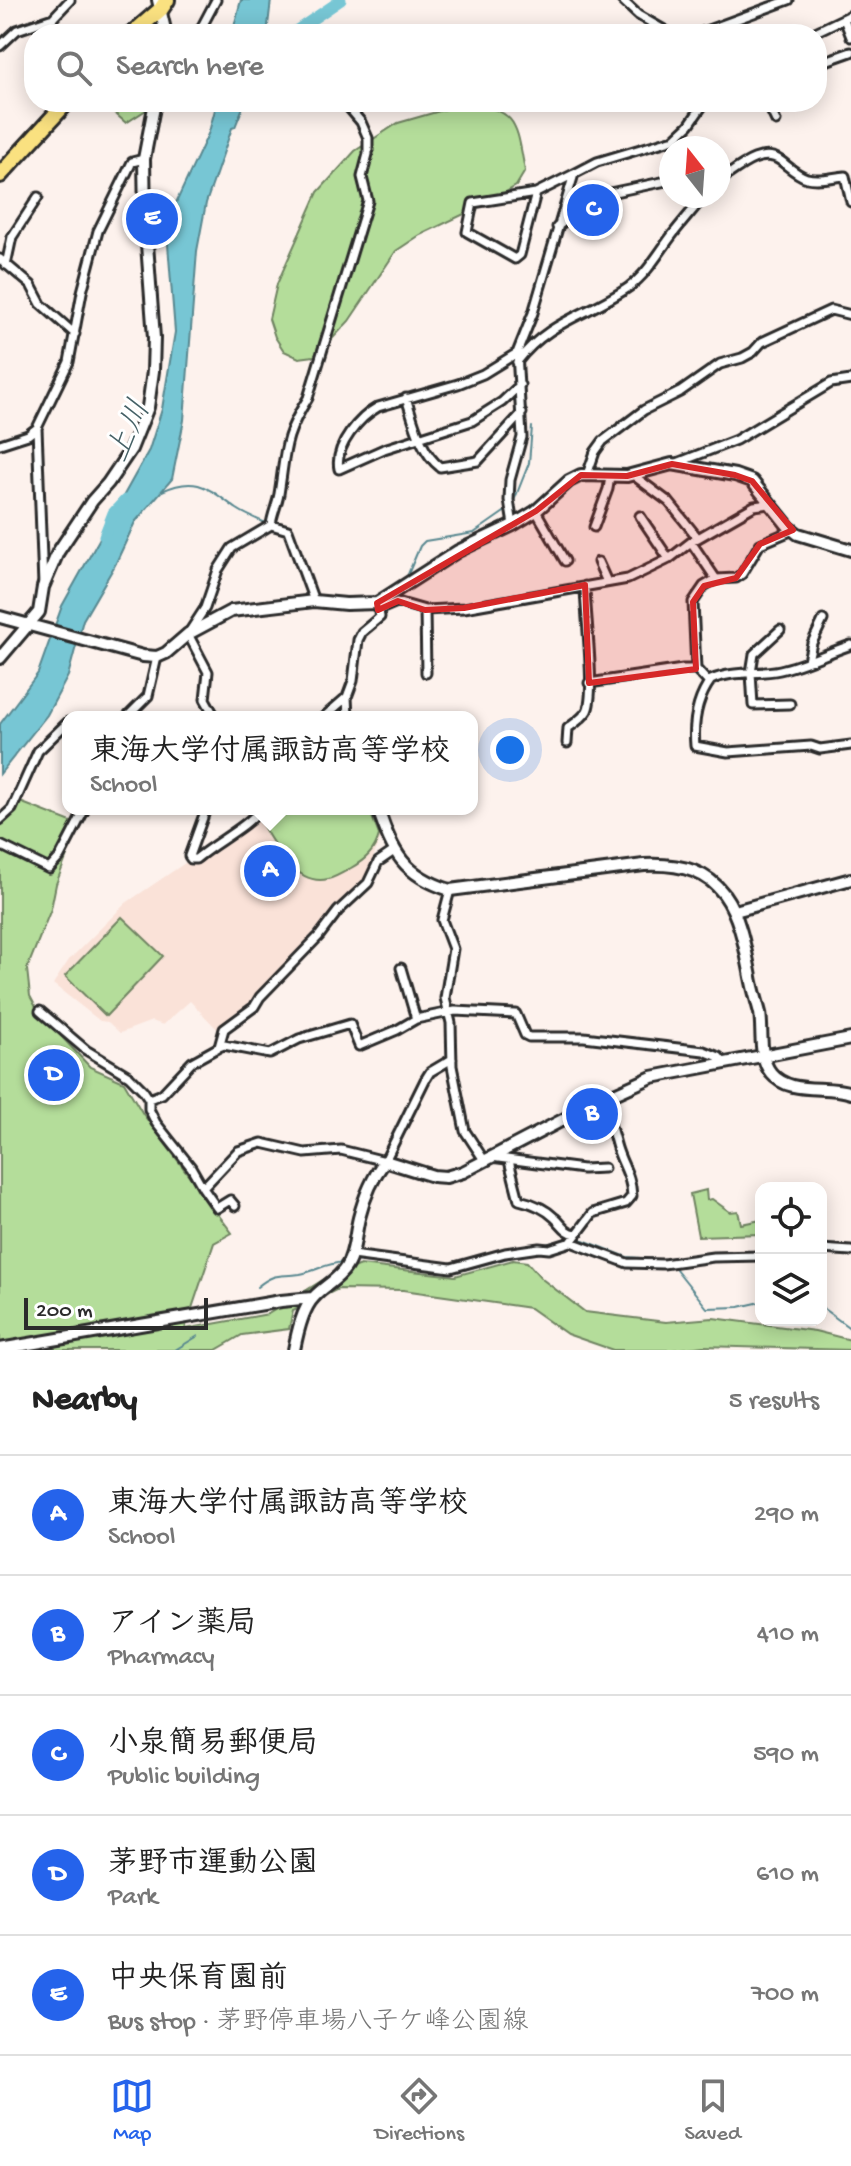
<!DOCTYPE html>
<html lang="en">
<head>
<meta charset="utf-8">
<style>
  :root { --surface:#fff; --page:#f2f2f2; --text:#222; --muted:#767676; --line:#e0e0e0; --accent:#2563eb }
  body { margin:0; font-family:"Gochi Hand","Klee One",sans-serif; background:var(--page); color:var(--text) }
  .controls { position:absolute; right:24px; bottom:24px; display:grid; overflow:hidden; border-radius:16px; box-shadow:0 4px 20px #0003 }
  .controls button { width:72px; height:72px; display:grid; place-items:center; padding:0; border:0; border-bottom:2px solid var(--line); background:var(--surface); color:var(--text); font:40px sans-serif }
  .compass { position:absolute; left:659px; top:136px; width:72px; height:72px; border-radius:50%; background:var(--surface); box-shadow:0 4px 20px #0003; rotate:343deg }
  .scale { position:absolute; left:24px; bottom:20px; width:184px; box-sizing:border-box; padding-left:8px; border:4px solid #2b2b2b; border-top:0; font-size:22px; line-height:28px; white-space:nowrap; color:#2b2b2b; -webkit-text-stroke:6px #fff; paint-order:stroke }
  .you { position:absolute; left:510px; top:750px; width:28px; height:28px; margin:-20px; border:6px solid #fff; border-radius:50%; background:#1a73e8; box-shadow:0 0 0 12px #1a73e833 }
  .badge { display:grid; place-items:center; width:52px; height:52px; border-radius:50%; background:var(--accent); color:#fff; font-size:26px; font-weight:700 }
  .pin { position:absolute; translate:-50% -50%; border:4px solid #fff; box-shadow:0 2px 8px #0006 }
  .popup { position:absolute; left:62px; top:711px; width:416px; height:104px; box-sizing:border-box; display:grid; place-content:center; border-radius:16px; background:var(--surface); filter:drop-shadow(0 2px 6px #0005); font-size:26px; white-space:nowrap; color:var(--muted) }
  .popup b { font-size:30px; color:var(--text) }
  .popup::after { content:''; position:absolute; left:50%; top:100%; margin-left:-16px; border:16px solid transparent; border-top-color:var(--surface) }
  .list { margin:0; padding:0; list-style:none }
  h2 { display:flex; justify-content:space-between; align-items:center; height:104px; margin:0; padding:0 32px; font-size:34px }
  h2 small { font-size:26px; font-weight:400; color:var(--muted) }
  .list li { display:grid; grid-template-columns:52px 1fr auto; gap:24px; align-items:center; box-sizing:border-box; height:120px; padding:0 32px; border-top:2px solid var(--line) }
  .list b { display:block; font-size:30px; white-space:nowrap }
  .list p { margin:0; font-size:26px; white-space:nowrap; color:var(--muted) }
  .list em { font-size:26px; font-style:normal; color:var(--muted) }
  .icon { flex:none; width:44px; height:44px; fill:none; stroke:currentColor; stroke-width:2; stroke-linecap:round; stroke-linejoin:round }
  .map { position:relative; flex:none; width:851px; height:1350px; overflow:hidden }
  .search { position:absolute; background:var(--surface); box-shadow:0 4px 20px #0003; left:24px; right:24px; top:24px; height:88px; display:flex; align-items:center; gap:20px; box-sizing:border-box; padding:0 28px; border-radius:32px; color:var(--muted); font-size:30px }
  .sheet { height:704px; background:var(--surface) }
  nav { display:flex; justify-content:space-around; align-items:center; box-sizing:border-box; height:112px; border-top:2px solid var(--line); background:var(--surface); font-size:22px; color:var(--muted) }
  nav a { display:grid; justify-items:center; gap:4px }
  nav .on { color:var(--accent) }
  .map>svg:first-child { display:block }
  .built { fill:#fae2d8 }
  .green { fill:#b4dd9a; stroke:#708462; stroke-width:2 }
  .water { fill:#77c6d4; stroke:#598890; stroke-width:2 }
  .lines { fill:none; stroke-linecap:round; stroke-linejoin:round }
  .stream { stroke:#598890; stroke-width:2 }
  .river { stroke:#77c6d4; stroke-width:11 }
  .street-casing { stroke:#2b2b2b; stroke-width:13 }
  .secondary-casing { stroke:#2b2b2b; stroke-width:16 }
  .highway-casing { stroke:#2b2b2b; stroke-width:20 }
  .street { stroke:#fff; stroke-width:7 }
  .secondary { stroke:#fff; stroke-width:10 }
  .highway { stroke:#fae180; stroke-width:14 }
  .marked { fill:#d62828; fill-opacity:0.2; stroke:#d62828; stroke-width:6; stroke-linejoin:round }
  .labels { text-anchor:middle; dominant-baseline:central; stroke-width:6; stroke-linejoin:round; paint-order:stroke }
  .water-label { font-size:32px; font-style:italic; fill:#466166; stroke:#fff }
</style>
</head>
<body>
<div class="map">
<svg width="851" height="1350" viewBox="0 0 851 1350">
  <rect width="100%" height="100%" fill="#fdf2ed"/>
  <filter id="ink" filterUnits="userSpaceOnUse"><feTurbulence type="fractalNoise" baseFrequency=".0125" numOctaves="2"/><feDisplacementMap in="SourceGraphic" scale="16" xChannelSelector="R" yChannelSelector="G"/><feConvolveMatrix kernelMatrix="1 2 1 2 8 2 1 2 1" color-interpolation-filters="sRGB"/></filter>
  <g filter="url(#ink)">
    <path class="built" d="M265,809H373L381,837L365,879L327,917L248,1007L218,1030L190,1001L163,1025L152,1021L120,1033L108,1022L100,1021L53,984L69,960L126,903L185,863L219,836L261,817Z"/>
    <path class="green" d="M102,102H149V108L126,123Z
      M464,104C518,109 516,122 525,171L516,186L485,204L420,235L396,251L349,321L322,350L314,356L299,358L284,351L275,337L269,319L277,284L318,192L355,151L398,123Z
      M20,802L79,825L56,884L51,909L27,969L30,996L39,1013L90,1067L124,1082L143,1114L232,1233L214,1243L185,1329L268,1314L323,1280L360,1265L455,1276L513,1260L527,1262L542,1279L585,1312L666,1322L713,1318L815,1331L851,1340V1350L703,1346L672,1350H613L567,1334L530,1308L403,1290L338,1289L293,1311L289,1329L242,1335L216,1350H0V826L14,813Z
      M268,809H369L379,835C375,851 365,860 351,868C344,872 336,877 328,879C296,887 273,844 260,821Z
      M122,917L163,956L106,1016L65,976Z
      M706,1190L707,1200L712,1199L730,1212L738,1211L741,1224L761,1220V1234L698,1236L690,1194Z"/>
    <path class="water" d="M241,0H271L267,34H232Z
      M217,102H245L235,127L232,128L206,203L197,251L184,420L172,479L135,522L115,565L83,620L68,676L47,715L0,774V724L38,673L62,606L149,450L162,409L175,332L167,232L174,207L209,132Z"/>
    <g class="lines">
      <path class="stream" d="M162,491C198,474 210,490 237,509C246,515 256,519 266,523
        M512,506L529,463L532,427
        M291,529L297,546
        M406,579L420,546L425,541L474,533L507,510
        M578,1238L627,1257L667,1260
        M544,1247L546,1244L571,1238
        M355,1261L456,1272L515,1256L541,1253
        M672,1264L707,1308L739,1307L761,1302
        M257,1287C275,1272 279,1277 300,1274C316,1271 326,1263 344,1262
        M821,1307L851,1329
        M175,1350L198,1336"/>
      <path class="river" d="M291,34L341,0
        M104,536L113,513L125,500"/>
      <g class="street-casing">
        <path id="street" d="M622,0L638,15L671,34
          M844,19L851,37
          M198,34L216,0
          M697,34L789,0
          M811,34L851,15
          M0,46L17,30L53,18L70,0
          M817,64L851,52
          M767,102L776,121
          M719,181C736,170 761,146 781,161C789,167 797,175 807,178C819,181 833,177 845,176L851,202
          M536,193L520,255L515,259L467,232L473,203L536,193L574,174
          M557,227L589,202L605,194L671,180
          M0,259L31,285L41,304L75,334
          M6,265L12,237L38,197
          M517,353L483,374L458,384L378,407C360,417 334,446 339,469L384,449L472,421L502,402L520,385
          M517,362C549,320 589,315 629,287C648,273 659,252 673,234C683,221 694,209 704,196
          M406,398C414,421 420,452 440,467L478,461L522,413
          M0,444L28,435L37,428
          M677,463L736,440L831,383L851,380
          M583,474L588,472L595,452L603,441L644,410L680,392L720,364L742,358L753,352L762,342L831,310L851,315
          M633,475L669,502L698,538
          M536,511L565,561
          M640,516L669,559
          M271,525C272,515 277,505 279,494C286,450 283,438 308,398L368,201L362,177L368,154V138L361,122L344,102
          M513,525L509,500L510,480L522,437L517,353L533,313L574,174L597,162L674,139L689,125L705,102
          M594,527L608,489L610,477
          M691,542L716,579L736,578L742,574L760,544L793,530
          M598,562L607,582
          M43,585L37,428L69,362L82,292L98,231L132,162L144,159
          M378,610L397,602L425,610L464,608L628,579L669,559L691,542L754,506L769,504
          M425,610L426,673
          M780,630L754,654L751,673L753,705L790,704
          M851,645C827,653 804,665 780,670C757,675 733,670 711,680C697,699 693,723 695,746L728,752L811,746L820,749L851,745
          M808,660L812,643L823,620
          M696,669L693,602L704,586L716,579
          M589,683L683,669H696L709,683
          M127,717L148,696L157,657
          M215,717L205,699L208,672L188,634L205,608L218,570L232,548L271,525L288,530L314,601
          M324,717L347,697
          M348,717L347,697L353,681L358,640L362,632L380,617L378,606
          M567,743L568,728C575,723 583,718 587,711C596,694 585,611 585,586
          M206,809L189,856L191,859H196C213,844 250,825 260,809
          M0,820L12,809L38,751L68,722
          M0,845L49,869L60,857L85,809
          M450,890L442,920L453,949L445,998L451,1023L452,1066L465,1131L484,1160
          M401,968L416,1019
          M40,1011L86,1050L129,1076L143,1090L149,1099V1109L156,1123L191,1167L203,1188L238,1151L262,1143L305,1153L341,1150L385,1161L425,1080L430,1072L452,1059
          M219,1047L224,1029L254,1007L260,997L319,936L338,911L368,883L378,862L394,851
          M149,1099L162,1094L192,1062L219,1047L224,1045L270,1054L299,1039L350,1024L359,1046L397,1030L416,1019L455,1011L516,1014L525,1035L529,1037H584L704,1051L719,1057L723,1062
          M491,1157L583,1169L604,1168
          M509,1161L519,1200C532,1203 545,1208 555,1218C563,1225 565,1232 576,1234
          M203,1188L217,1208L230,1200L235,1206
          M571,1242L593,1213L626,1203L632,1196C631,1175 623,1167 617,1148C612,1131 609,1116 601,1100
          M821,1249L851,1251
          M352,1255L451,1268L505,1253L539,1248L549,1249L571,1242L627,1263L663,1264L713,1257L761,1256"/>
      </g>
      <g class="secondary-casing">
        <path id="secondary" d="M158,0L166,34
          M0,617L143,656L157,657L166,653L188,634L231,611L314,601L346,604L377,603L458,551L513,525L536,511L569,481L581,475L627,476L672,464L735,475L752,481L789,527L798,534L851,550
          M0,658L39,612L43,587L58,552L92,501L108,483L131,449L148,407L153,371L154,338L145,217L144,159L155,102
          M378,809C393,853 403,875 450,890L644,865C727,861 738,909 751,977C753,989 757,1001 760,1013C763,1031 758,1057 771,1073C790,1096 826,1084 851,1093
          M735,911L851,879
          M0,1349L281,1301L312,1298
          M294,1350C297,1334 302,1309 314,1297C324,1286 338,1280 346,1267C355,1253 355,1234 359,1218C364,1198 372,1178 385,1161L433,1176L446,1177L463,1172L601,1100L652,1077L851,1039"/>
      </g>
      <g class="highway-casing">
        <path id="highway" d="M132,34L161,9L167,0
          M0,175L67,102"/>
      </g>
      <use href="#street" class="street"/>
      <use href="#secondary" class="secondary"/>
      <use href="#highway" class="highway"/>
    </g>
  </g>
  <path class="marked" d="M672,464L735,475L752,481L793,530L760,544L736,578L704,586L693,602L696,669L589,683L585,585L464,608L425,610L398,601L378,610L377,603L536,511L581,475L627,476Z"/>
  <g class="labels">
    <g class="water-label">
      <text transform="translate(131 432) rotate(-66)">上川</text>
    </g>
  </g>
</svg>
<div class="controls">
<button><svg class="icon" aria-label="locate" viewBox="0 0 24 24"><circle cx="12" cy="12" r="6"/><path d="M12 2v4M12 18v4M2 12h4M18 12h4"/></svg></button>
<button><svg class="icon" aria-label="layers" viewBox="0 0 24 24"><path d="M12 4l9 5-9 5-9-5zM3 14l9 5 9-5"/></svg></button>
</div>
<svg class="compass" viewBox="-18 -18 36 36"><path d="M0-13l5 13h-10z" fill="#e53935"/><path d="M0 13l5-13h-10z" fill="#767676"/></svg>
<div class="scale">200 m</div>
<div class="you"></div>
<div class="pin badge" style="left:270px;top:871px">A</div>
<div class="popup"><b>東海大学付属諏訪高等学校</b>School</div>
<div class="pin badge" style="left:592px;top:1114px">B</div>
<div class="pin badge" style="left:593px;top:210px">C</div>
<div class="pin badge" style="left:54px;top:1075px">D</div>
<div class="pin badge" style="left:152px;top:219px">E</div>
<div class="search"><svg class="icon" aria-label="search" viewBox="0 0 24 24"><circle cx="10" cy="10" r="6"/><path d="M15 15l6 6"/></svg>Search here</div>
</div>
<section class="sheet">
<h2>Nearby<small>5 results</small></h2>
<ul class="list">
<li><span class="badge">A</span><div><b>東海大学付属諏訪高等学校</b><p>School</p></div><em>290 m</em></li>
<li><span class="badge">B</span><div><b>アイン薬局</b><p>Pharmacy</p></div><em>410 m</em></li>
<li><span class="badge">C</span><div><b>小泉簡易郵便局</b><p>Public building</p></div><em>590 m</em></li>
<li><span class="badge">D</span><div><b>茅野市運動公園</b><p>Park</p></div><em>610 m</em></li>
<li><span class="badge">E</span><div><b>中央保育園前</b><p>Bus stop · 茅野停車場八子ケ峰公園線</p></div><em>700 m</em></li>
</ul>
</section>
<nav>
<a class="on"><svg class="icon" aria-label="map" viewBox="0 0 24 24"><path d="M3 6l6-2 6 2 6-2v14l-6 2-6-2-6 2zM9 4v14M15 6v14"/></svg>Map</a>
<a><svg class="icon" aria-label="directions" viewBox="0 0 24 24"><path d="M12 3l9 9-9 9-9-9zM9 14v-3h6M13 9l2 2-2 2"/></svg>Directions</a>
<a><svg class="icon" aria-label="saved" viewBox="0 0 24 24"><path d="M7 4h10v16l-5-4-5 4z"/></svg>Saved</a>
</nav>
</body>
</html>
